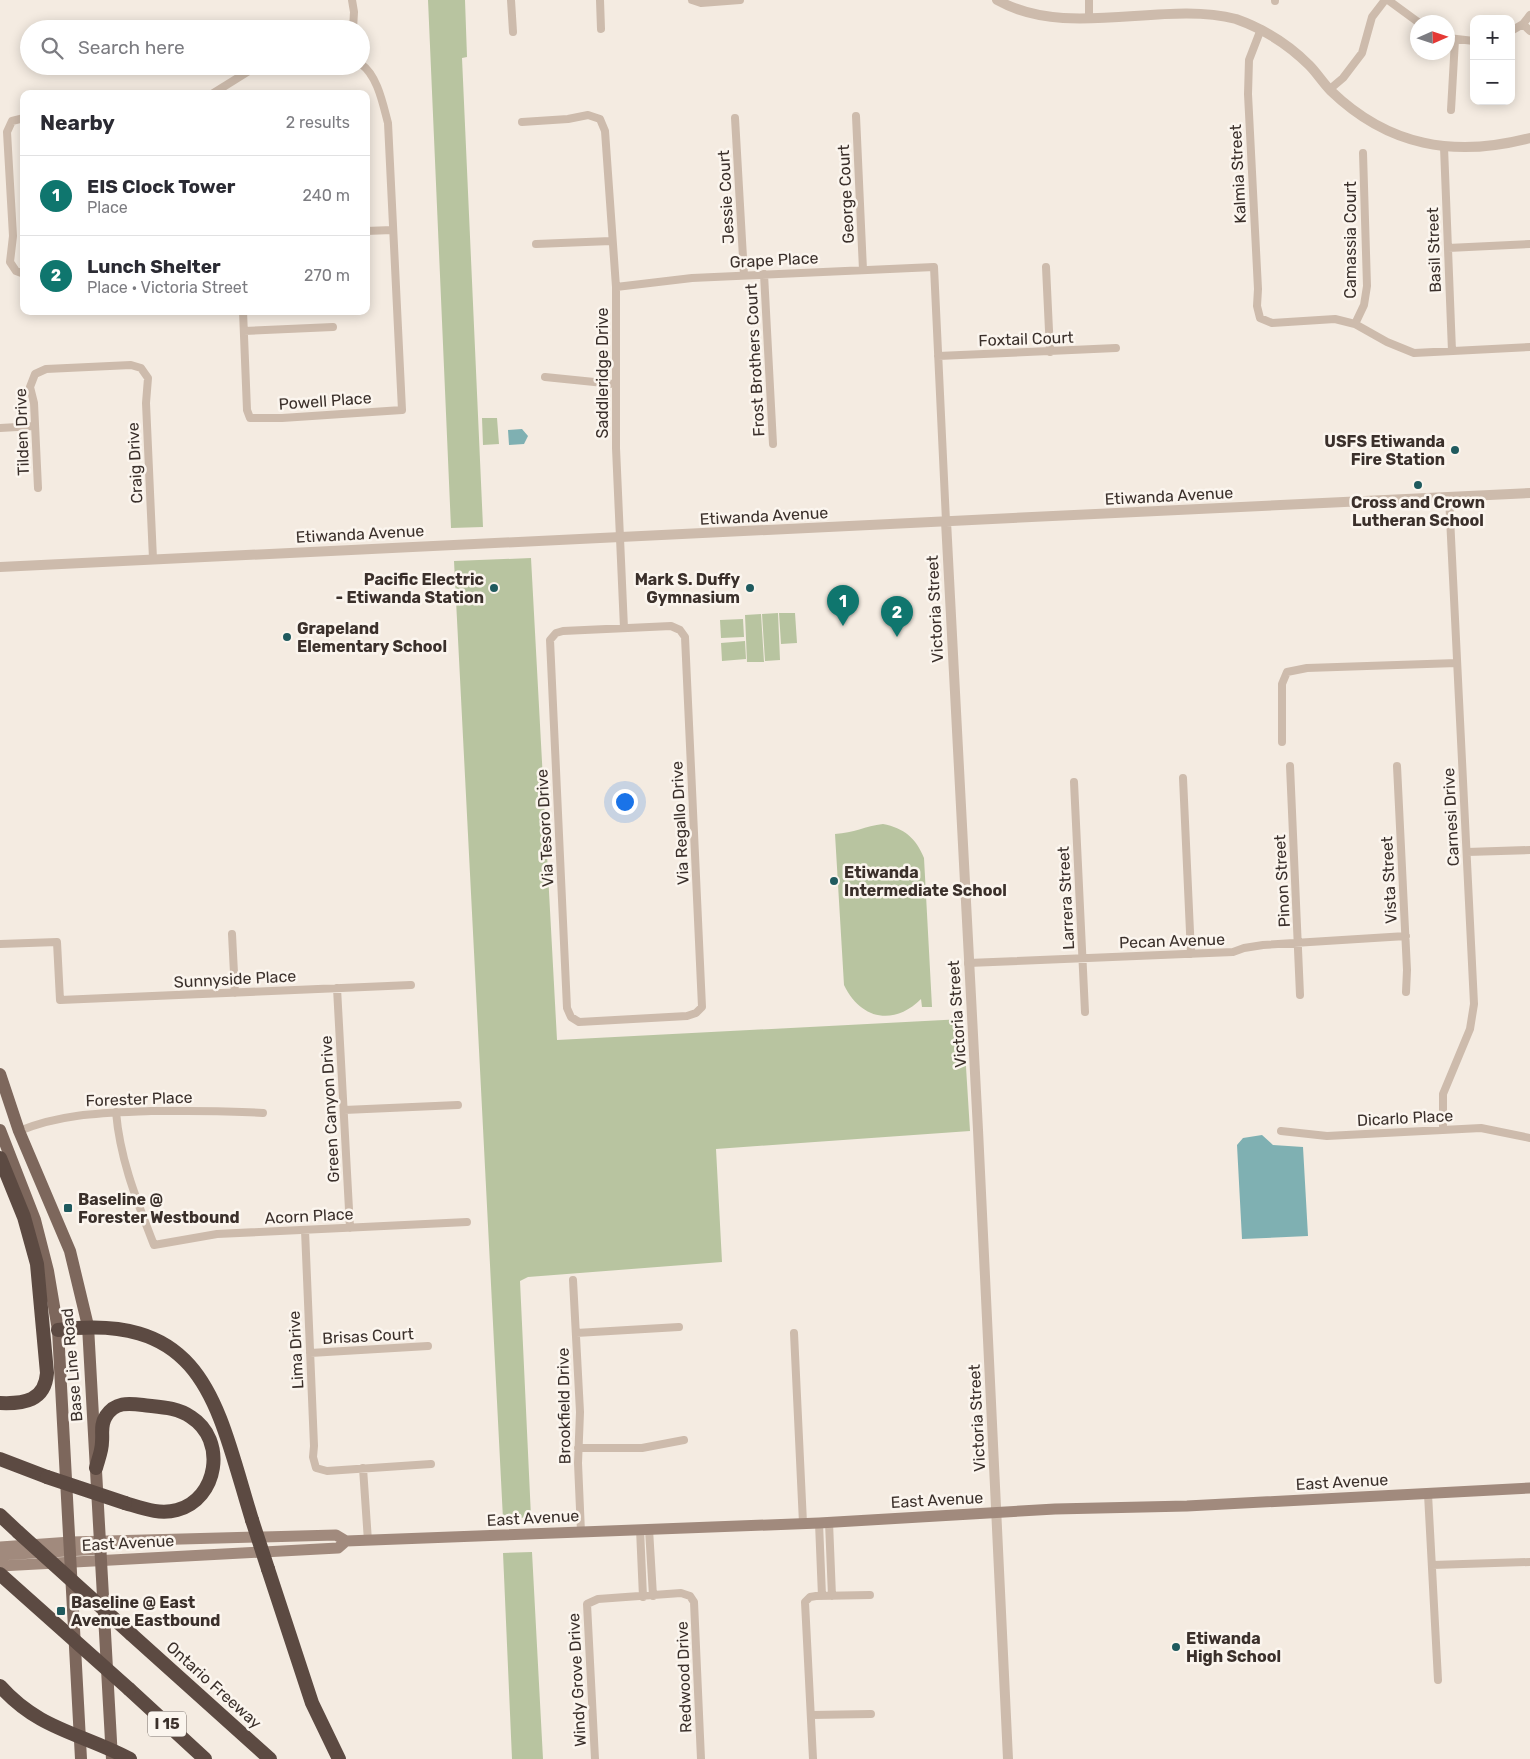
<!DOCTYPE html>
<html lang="en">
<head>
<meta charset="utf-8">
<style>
  :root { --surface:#fff; --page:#f7f7f7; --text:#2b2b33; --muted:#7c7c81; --line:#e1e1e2; --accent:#0f766e }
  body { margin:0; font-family:Rubik,sans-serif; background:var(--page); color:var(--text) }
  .controls { position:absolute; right:15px; top:15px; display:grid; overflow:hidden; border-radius:10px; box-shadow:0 2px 12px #0003 }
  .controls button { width:45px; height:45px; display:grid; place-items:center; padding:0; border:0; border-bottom:1px solid var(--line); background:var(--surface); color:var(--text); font:25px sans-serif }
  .compass { position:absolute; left:1410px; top:15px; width:45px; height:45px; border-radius:50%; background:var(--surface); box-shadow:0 2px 12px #0003; rotate:87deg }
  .you { position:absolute; left:624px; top:801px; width:18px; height:18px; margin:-12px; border:4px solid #fff; border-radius:50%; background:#1a73e8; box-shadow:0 0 0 8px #1a73e833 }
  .badge { display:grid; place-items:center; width:32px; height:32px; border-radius:50%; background:var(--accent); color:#fff; font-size:16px; font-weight:700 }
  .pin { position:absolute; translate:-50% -41px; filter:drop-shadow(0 1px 2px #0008) }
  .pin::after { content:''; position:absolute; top:26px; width:18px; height:15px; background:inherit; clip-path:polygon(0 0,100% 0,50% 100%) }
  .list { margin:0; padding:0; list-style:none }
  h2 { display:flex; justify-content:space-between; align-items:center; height:65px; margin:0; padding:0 20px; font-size:21px }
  h2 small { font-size:16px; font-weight:400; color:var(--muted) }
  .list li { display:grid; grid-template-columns:32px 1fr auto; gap:15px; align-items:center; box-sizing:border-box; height:80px; padding:0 20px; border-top:1px solid var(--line) }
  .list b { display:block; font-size:19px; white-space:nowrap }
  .list p { margin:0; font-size:16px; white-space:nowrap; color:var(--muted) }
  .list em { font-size:16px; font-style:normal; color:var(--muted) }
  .icon { flex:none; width:28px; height:28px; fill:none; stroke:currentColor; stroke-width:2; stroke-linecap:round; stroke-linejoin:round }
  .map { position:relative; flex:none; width:1530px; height:1759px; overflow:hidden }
  .search { position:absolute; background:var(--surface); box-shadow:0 2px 12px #0003; left:20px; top:20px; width:350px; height:55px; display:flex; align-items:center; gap:12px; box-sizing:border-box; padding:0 18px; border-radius:28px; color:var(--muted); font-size:19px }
  .panel { position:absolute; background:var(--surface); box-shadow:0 2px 12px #0003; left:20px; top:90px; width:350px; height:225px; border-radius:10px }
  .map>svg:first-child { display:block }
  .green { fill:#b8c4a0 }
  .water { fill:#7fb0b2 }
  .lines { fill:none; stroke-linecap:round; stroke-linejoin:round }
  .minor { stroke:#cdbbac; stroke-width:8 }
  .tertiary { stroke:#cdbbac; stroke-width:10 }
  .secondary { stroke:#a18a7d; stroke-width:11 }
  .primary { stroke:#7d675c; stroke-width:12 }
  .motorway { stroke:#5c4a42; stroke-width:14 }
  .motorway-bridge { stroke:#5c4a42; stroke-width:14 }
  .poi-dot { fill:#1f5a5e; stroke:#fbf5ee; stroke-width:2 }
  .labels { text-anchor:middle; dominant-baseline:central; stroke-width:5; stroke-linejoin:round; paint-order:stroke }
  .shield { fill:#fbf5ee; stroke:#756b66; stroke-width:1 }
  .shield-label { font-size:15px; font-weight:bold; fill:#3b302b }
  .street-label { font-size:16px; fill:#3b302b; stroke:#fbf5ee }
  .poi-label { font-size:16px; font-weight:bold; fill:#3b302b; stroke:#fbf5ee; text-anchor:start }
</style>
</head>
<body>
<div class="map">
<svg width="1530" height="1759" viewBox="0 0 1530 1759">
  <rect width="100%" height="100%" fill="#f4ebe1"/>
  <path class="green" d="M428,0H465L467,57L462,58L483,527L451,528Z
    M482,418H497L499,444L483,445Z
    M531,558L557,1040L963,1019L970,1131L716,1149L722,1262L528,1277L520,1281L531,1517L503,1519L454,561Z
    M778,613L780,660L765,661L762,614Z
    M779,613H795L797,643L781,644Z
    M761,614L764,662H747L745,615Z
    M743,619L744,637L721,638L720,620Z
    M745,641L746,659L722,661L721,643Z
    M883,824C904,828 916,838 924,858L932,1007H922L921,999C894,1026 861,1020 844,985L835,834C854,833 865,826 883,824Z
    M532,1552L543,1759H512L503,1553Z"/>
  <path class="water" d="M522,429L528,436L524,444L509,445L508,430Z
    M1262,1135L1273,1145L1303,1147L1308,1236L1242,1239L1237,1145L1243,1138Z"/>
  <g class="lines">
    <path class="minor" d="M352,0L354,12L353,29
      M511,0L513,32
      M600,0L601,29
      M692,0L701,3L740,0
      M1388,0L1418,22
      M1275,1V0
      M1089,15V0
      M1523,24L1530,31
      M1261,29L1249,60L1248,94L1258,289L1257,306L1260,318L1272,323L1335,319L1355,324L1387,342L1414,353L1530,347
      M1511,31L1523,24L1530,15
      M1448,38L1474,41
      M1330,89L1343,78L1362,53L1372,17L1385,0
      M212,94L257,66
      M1451,110L1455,40
      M856,116L863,270
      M24,118L12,121L7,132L13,236L10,262L16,271L24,274
      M735,118L744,275
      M522,122L568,119L588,115L600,119L605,131L616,287V448L624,628
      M1444,147L1452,351
      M366,231L392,230
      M536,244L611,241
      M1448,248L1530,244
      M1046,267L1050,352
      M764,274L773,444
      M616,287L692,278L934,267L946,521
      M243,311L247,410L250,418H282L402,410L388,123C383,105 378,76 361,64
      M1355,324L1364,305L1367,286L1363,153
      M244,331L333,327
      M938,356L1116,348
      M545,377L614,384
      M0,428L35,426
      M38,488L34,403L30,387L35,374L46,369L131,365L141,368L148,378L146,403L153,559
      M671,626L680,630L685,637L702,1007L696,1013L687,1016L579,1022L571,1017L567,1008L550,640L556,633L563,631Z
      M1282,742V684L1287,672L1307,668L1457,663
      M1290,766L1300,995
      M1397,766L1407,970L1406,992
      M1183,778L1191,954
      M1074,782L1085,1012
      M1467,852L1530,850
      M232,934L235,993
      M0,944L57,942L60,1000L411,985
      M968,963L1233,952L1244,948L1263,945L1406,936
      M337,988L350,1228
      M344,1110L458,1105
      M116,1112C120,1160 137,1201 154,1245L217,1234L467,1222
      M1443,1130V1094L1470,1029L1474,1004L1449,497
      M19,1131C63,1113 104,1113 151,1111C189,1111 225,1110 263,1113
      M1281,1131L1327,1136L1481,1128L1530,1138
      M305,1230L314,1446L313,1457L316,1468L327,1471L431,1464
      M573,1280L580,1412L578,1463L581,1532
      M576,1333L679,1327
      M794,1333L803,1523
      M310,1353L428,1346
      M578,1448H642L684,1440
      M363,1468L368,1541
      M1428,1494L1438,1680
      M829,1522L832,1596
      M819,1523L822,1596
      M640,1529L643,1597
      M649,1529L653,1596
      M1432,1565L1530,1562
      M811,1715L871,1714
      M595,1759L587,1604L598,1599L681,1593L690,1596L694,1602L701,1759
      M813,1759L805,1602L810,1597L816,1596L870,1595"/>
    <path class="tertiary" d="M997,0C1068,40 1162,0 1236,19C1264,29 1288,44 1309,65C1317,73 1323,83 1331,91C1388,146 1454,158 1530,138
      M946,521L978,1130L1008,1759
      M0,567L1530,493"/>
    <path class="secondary" d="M0,1547L71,1542L336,1535L346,1541L819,1523L1055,1509L1187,1506L1530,1488
      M0,1555L100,1549
      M0,1566L338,1548L346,1541"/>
    <path class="primary" d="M0,1074L19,1131L70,1251L88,1326L112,1759
      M0,1130L35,1220L48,1271L58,1330L81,1759"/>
    <path class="motorway" d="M0,1158L24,1217L37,1264L47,1373C45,1401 24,1404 0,1403
      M58,1330C206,1311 217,1406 252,1520
      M0,1459L47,1477
      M96,1468C98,1460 102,1451 102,1442C103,1433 100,1425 106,1416C115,1402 128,1403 143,1405C159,1407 177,1407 191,1417C227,1440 218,1499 177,1510C159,1515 142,1508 125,1503
      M0,1515L18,1532
      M268,1569L312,1703L339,1759
      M131,1634L270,1759
      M0,1686C39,1730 81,1733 130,1759
      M129,1689L205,1759"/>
    <path class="motorway-bridge" d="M47,1477L125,1503
      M252,1520L268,1569
      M18,1532L131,1634
      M0,1574L129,1689"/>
  </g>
  <g class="poi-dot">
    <circle cx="1455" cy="450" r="5"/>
    <circle cx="1418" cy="485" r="5"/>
    <circle cx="494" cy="588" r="5"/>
    <circle cx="750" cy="588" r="5"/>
    <circle cx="287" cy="637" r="5"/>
    <circle cx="834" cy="881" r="5"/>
    <rect x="63" y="1203" width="10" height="10" rx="2.5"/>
    <rect x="56" y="1606" width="10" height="10" rx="2.5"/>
    <circle cx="1176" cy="1647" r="5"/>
  </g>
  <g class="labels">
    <rect class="shield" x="148" y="1711.5" width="38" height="25" rx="4"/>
    <g class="shield-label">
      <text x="167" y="1724">I 15</text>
    </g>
    <g class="street-label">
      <text transform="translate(1238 174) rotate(-93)">Kalmia Street</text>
      <text transform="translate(846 194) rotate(-93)">George Court</text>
      <text transform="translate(726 197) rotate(-93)">Jessie Court</text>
      <text transform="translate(1350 240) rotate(-90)">Camassia Court</text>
      <text transform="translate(1434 250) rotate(-92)">Basil Street</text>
      <text transform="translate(774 260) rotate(-3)">Grape Place</text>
      <text transform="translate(1026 339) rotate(-2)">Foxtail Court</text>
      <text transform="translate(755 360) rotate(-93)">Frost Brothers Court</text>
      <text transform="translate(602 373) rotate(-90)">Saddleridge Drive</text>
      <text transform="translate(325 401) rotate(-4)">Powell Place</text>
      <text transform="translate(22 432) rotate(-92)">Tilden Drive</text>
      <text transform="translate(135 463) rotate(-93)">Craig Drive</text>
      <text transform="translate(1169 496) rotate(-3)">Etiwanda Avenue</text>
      <text transform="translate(764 516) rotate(-3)">Etiwanda Avenue</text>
      <text transform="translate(360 534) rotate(-3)">Etiwanda Avenue</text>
      <text transform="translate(935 609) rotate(-93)">Victoria Street</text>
      <text transform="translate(1451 817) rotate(-93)">Carnesi Drive</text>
      <text transform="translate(680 823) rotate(-93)">Via Regallo Drive</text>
      <text transform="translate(545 828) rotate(-93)">Via Tesoro Drive</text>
      <text transform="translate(1389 880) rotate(-93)">Vista Street</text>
      <text transform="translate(1282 881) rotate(-93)">Pinon Street</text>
      <text transform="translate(1066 898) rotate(-93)">Larrera Street</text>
      <text transform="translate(1172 941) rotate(-2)">Pecan Avenue</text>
      <text transform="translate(235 979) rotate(-3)">Sunnyside Place</text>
      <text transform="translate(957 1014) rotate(-94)">Victoria Street</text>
      <text transform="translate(139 1099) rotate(-2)">Forester Place</text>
      <text transform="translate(330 1109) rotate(-93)">Green Canyon Drive</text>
      <text transform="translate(1405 1118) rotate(-3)">Dicarlo Place</text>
      <text transform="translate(309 1216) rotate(-3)">Acorn Place</text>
      <text transform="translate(368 1336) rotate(-3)">Brisas Court</text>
      <text transform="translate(296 1350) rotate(-93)">Lima Drive</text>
      <text transform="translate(72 1365) rotate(-95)">Base Line Road</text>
      <text transform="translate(564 1406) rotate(-91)">Brookfield Drive</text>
      <text transform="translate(977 1418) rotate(-93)">Victoria Street</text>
      <text transform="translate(1342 1482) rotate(-3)">East Avenue</text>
      <text transform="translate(937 1500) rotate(-3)">East Avenue</text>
      <text transform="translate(533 1518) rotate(-3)">East Avenue</text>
      <text transform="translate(128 1543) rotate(-3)">East Avenue</text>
      <text transform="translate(684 1677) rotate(-92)">Redwood Drive</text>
      <text transform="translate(577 1680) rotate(-93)">Windy Grove Drive</text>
      <text transform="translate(214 1685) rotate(42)">Ontario Freeway</text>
    </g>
    <g class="poi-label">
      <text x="1445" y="441" text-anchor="end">USFS Etiwanda<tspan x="1445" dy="18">Fire Station</tspan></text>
      <text x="1418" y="502" text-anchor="middle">Cross and Crown<tspan x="1418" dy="18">Lutheran School</tspan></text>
      <text x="484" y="579" text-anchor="end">Pacific Electric<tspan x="484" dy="18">- Etiwanda Station</tspan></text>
      <text x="740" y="579" text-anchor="end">Mark S. Duffy<tspan x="740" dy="18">Gymnasium</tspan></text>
      <text x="297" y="628">Grapeland<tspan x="297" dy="18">Elementary School</tspan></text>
      <text x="844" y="872">Etiwanda<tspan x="844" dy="18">Intermediate School</tspan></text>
      <text x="78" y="1199">Baseline @<tspan x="78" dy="18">Forester Westbound</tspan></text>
      <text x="71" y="1602">Baseline @ East<tspan x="71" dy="18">Avenue Eastbound</tspan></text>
      <text x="1186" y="1638">Etiwanda<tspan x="1186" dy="18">High School</tspan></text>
    </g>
  </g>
</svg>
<div class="controls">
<button>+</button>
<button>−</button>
</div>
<svg class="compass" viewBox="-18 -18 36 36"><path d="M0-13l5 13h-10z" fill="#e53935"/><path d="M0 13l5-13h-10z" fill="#7c7c81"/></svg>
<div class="you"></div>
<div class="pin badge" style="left:843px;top:626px">1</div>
<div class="pin badge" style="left:897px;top:637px">2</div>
<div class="search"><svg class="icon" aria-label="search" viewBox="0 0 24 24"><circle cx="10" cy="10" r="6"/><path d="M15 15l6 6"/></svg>Search here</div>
<section class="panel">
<h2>Nearby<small>2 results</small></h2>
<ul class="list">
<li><span class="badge">1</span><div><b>EIS Clock Tower</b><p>Place</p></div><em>240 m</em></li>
<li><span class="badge">2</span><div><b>Lunch Shelter</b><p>Place · Victoria Street</p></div><em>270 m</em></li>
</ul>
</section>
</div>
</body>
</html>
